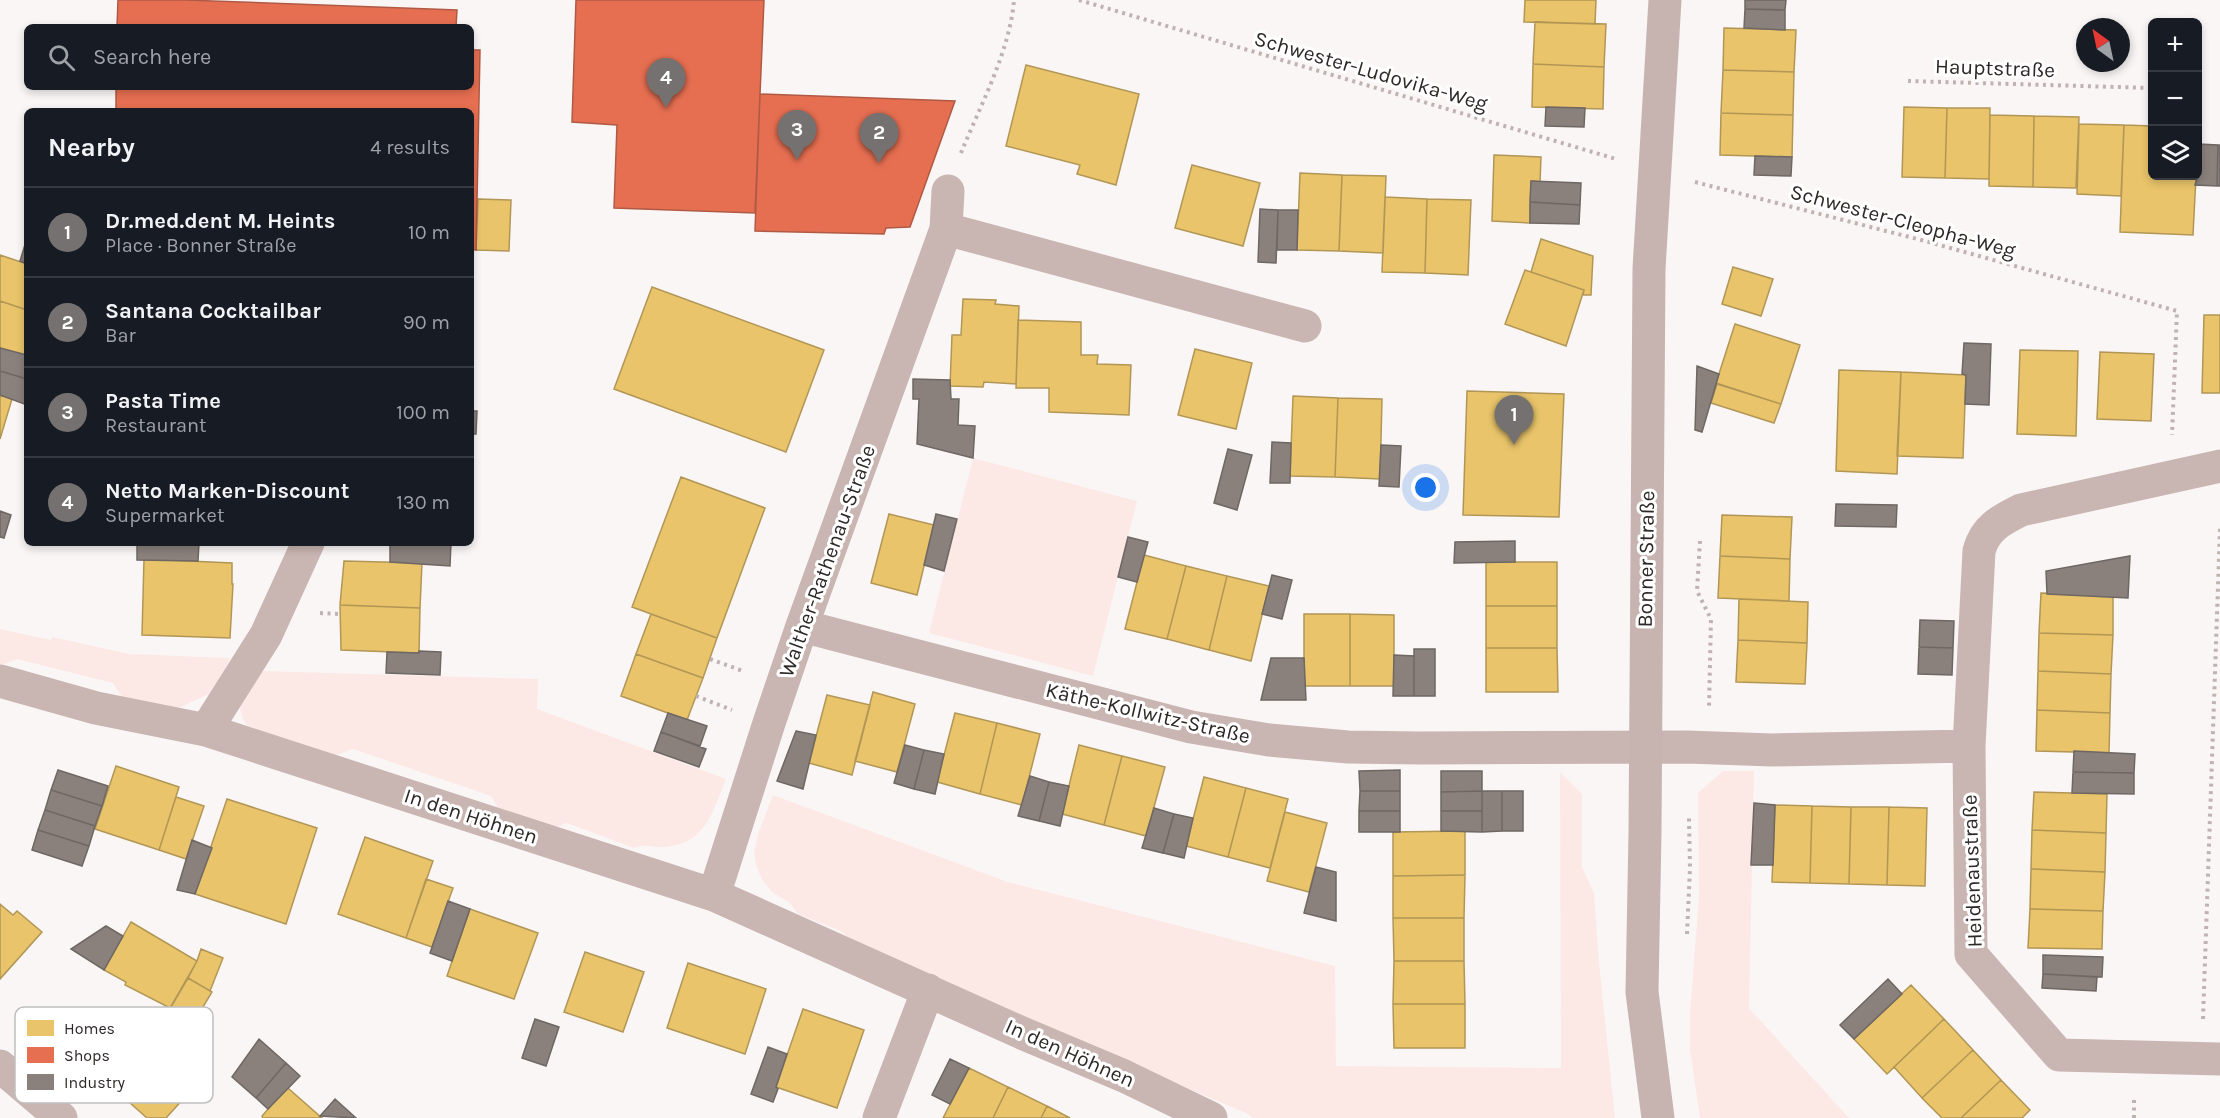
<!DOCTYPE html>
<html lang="en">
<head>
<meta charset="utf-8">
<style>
  :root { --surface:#171b24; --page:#20242c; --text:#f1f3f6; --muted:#9ea1a6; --line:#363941; --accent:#757170 }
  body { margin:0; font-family:Karla,sans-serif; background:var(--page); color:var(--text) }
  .controls { position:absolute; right:18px; top:18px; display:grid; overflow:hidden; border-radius:9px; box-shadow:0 3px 9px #0003 }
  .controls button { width:54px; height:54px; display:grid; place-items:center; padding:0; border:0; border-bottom:2px solid var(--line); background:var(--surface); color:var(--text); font:30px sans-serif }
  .compass { position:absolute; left:2076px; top:18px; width:54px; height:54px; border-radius:50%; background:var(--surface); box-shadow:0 3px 9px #0003; rotate:327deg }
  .you { position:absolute; left:1426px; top:488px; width:21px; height:21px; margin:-15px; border:4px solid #fff; border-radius:50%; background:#1a73e8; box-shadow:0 0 0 9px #1a73e833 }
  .badge { display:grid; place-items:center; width:39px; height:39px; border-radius:50%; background:var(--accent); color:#fff; font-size:20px; font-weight:700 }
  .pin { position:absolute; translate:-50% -50px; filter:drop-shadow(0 2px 3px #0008) }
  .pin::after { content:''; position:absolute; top:32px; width:21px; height:18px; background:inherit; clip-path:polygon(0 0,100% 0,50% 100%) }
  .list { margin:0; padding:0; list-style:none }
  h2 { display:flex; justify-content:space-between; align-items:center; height:78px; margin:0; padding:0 24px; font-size:26px }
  h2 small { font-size:20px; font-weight:400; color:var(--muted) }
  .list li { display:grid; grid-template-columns:39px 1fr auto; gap:18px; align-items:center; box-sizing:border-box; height:90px; padding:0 24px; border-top:2px solid var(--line) }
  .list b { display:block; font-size:22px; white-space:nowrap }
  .list p { margin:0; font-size:20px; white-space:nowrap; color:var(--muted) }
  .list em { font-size:20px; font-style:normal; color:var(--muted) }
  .icon { flex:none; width:33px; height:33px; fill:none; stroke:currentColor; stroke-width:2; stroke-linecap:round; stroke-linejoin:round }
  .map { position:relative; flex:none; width:2220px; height:1118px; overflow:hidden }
  .search { position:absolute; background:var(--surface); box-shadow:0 3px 9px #0003; left:24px; top:24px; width:450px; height:66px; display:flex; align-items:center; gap:15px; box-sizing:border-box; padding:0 21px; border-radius:9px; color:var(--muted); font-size:22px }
  .panel { position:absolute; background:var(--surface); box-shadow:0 3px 9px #0003; left:24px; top:108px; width:450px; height:438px; border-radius:9px }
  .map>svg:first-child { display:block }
  .green { fill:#fce9e6 }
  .homes { fill:#e9c46a; stroke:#b19656; stroke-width:1.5 }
  .shops { fill:#e76f51; stroke:#af5a45; stroke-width:1.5 }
  .industry { fill:#8a817c; stroke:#6e6763; stroke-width:1.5 }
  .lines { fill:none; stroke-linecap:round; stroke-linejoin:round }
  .path { stroke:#bfb3b1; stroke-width:4; stroke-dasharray:3 4.5; stroke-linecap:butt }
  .minor { stroke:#c9b5b2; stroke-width:33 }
  .secondary { stroke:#c7b4b0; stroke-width:33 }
  .labels { text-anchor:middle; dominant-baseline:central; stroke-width:6; stroke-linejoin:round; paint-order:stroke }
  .street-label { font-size:21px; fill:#2d2928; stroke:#fff }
  .key { fill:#fff; stroke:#c0bfbe; stroke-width:1.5 }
  .key-label { font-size:16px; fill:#2d2928 }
</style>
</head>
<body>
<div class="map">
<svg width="2220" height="1118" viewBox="0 0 2220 1118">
  <rect width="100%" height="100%" fill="#fbf6f6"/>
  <path class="green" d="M973,458L1137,501L1093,676L929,633Z
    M0,629L51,640L52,637L130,654L230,658L224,672L209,694L181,707L169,710L122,697L113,683L17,659L0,666Z
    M264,671L538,679L537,709L726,779C713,811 706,844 665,847C654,848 645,843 634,848L567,823L547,831L501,813L491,796L353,749L332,757L248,726C232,707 243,681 264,671Z
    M1723,771H1754L1749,1008L1849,1118H1700L1690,1050V1012L1699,897L1698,793Z
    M1560,772L1582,794V867L1594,893L1599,962L1615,1118H1253L1248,1114L853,946L843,932L798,914L790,903L772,892L762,880L756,865L754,853L758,834L773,795L1008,882L1335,966L1336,1066L1561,1068Z"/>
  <path class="homes" d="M1525,0H1596L1595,24L1524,22Z
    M1535,22L1606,24L1604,67L1533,64Z
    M1724,28L1796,30L1794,72L1723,70Z
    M1533,64L1604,67L1603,109L1532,107Z
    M1026,65L1139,94L1116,185L1077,174L1080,165L1006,146Z
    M1723,70L1794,72L1793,115L1721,113Z
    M1904,107L1947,108L1945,178L1902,177Z
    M1947,108H1990L1989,179L1945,178Z
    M1721,113L1793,115L1792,157L1720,155Z
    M1990,115L2034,116L2033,187L1989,186Z
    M2034,116L2079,117L2076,188L2033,187Z
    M2079,124L2124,125L2121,196L2077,194Z
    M2124,125L2152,126V176H2196L2193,235L2120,232Z
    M1494,155L1541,157L1540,182L1531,181L1530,223L1492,221Z
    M1192,165L1260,183L1243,246L1175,228Z
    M1300,173L1342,175L1339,251L1297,250Z
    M1342,175L1386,176L1383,253L1339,251Z
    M1385,197L1427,199L1425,273L1382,272Z
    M478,199L511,200L509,251L476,250Z
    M1427,199L1471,200L1468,275L1425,273Z
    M1541,239L1593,256L1591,295H1583L1584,290L1531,272Z
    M0,255L27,264V310L0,301Z
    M1733,267L1773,279L1761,316L1722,304Z
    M1525,270L1584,290L1566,346L1505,324Z
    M652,287L824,350L786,452L614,389Z
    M963,299L996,300L995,304L1019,306L1016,384L984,382L983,387L950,386L952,335H961Z
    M0,301L27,310V349L25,356L0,348Z
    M2204,315H2220V393H2202Z
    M1018,320L1081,322V355H1098L1097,364L1131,365L1129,415L1049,412V388H1016Z
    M1735,324L1800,345L1781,404L1716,383Z
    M1195,349L1252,363L1236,429L1178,415Z
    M2020,350L2078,351L2076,436L2017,434Z
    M2100,352L2154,354L2151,421L2097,419Z
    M1839,370L1901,372L1897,474L1836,471Z
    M1901,372L1966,375L1963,458L1897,456Z
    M1717,384L1781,404L1774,423L1711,403Z
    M1467,391L1564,394L1559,517L1463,515Z
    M0,395L12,399L0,439Z
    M1293,396L1338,398L1335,477L1290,476Z
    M1338,398L1382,399L1380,479L1335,477Z
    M681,477L765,508L717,638L632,607Z
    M889,514L934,525L917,595L871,583Z
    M1722,515L1792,517L1790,559L1720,556Z
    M1144,555L1186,566L1167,639L1125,629Z
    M1720,556L1790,559L1789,601L1718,598Z
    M144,559L232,563V584H233L230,638L142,635Z
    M344,561L422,563L420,608L340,605Z
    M1486,562H1557V606H1486Z
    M1186,566L1227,576L1209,650L1167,639Z
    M1227,576L1269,586L1251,661L1209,650Z
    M2041,593L2113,596V635L2039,633Z
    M1739,599L1808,602L1807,643L1738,640Z
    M340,605L420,608L419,653L341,650Z
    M1486,606H1557V648H1486Z
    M651,614L717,638L703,678L636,654Z
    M1304,614H1350V686H1304Z
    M1350,614L1394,615V686H1350Z
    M2039,633L2113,635L2111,674L2038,671Z
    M1738,640L1807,643L1805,684L1736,682Z
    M1486,648H1557L1558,692H1486Z
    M636,654L703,678L687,720L621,696Z
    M2038,671L2111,674L2110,713L2037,710Z
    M873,692L915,704L897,772L855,761Z
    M827,695L870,705L852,775L809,763Z
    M2037,710L2110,713L2109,753L2036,751Z
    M955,713L997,723L980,794L937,782Z
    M997,723L1040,734L1022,805L980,794Z
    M1079,745L1122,756L1104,825L1062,814Z
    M1122,756L1165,767L1146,836L1104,825Z
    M116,766L179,787L159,850L95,829Z
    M1204,777L1246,788L1228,857L1186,846Z
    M1246,788L1288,799L1270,868L1228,857Z
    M2034,792L2107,794L2106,833L2032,830Z
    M176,797L204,806L186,859L159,850Z
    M227,799L317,828L286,924L195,894Z
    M1775,805L1812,806L1810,883L1772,882Z
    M1812,806L1851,807L1849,884L1810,883Z
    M1851,807H1889L1887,885L1849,884Z
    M1889,807L1927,808L1925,886L1887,885Z
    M1285,812L1327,823L1309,892L1267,881Z
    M2032,830L2106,833L2105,872L2031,869Z
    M1465,831V875L1393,876V832Z
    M365,837L433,861L406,938L338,914Z
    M2031,869L2105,872L2103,911L2030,909Z
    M1465,875L1464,918H1393V876Z
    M426,879L453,888L432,947L406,938Z
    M0,904L13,915L17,911L42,932L0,979Z
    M470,909L538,933L514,999L447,976Z
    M2030,909L2103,911L2102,949L2028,948Z
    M1393,918H1464V961H1394Z
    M131,922L197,961L170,1008L125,985L126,982L104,970Z
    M201,949L223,958L210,991L188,978L197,961Z
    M585,952L644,972L623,1032L564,1012Z
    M1394,961H1464L1465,1004H1393Z
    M688,963L766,989L745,1054L667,1028Z
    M188,978L212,992L180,1045L157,1031Z
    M1911,985L1944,1019L1887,1074L1854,1039Z
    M1393,1004H1465V1048H1394Z
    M803,1009L864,1030L837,1108L776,1087Z
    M1944,1019L1973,1050L1922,1098L1894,1067Z
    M1973,1050L2001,1080L1961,1118H1942L1922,1098Z
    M154,1054L194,1087L166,1118H147L120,1094Z
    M969,1068L1008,1087L993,1118H943Z
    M2001,1080L2030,1110L2022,1118H1961Z
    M287,1087L289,1089L322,1118H263L262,1116Z
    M1008,1087L1047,1106L1041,1118H993Z
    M1047,1106L1070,1118H1041Z"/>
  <path class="shops" d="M118,0H185L457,10L456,27H117Z
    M576,0H764L755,213L614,208L617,125L572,122Z
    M471,50H480L476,250L471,249V111H116V87H471Z
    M760,94L955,101L910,227L886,228L884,234L755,231Z"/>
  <path class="industry" d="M1745,0H1786L1785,10L1745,9Z
    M1745,9L1785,10V30L1744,28Z
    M1546,107L1585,108L1584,127L1545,126Z
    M2198,144L2218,145L2217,186L2195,185L2198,176Z
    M2218,145H2220V186H2217Z
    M1755,156L1792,157L1791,176L1754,175Z
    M1531,181L1581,183L1580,205L1530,202Z
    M1530,202L1580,205L1579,224L1530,223Z
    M1260,209L1278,210L1276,263L1258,262Z
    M1278,210H1298L1297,250H1277Z
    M27,238V264L20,261Z
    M1964,343L1991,344L1989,405L1965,404L1966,375L1962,374Z
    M0,348L27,355V379L0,371Z
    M1697,366L1719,374L1702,432L1695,430Z
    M0,371L27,379V405L0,395Z
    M913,379L950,380L951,399H959L958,425L975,426L973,458L917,444L919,399H913Z
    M471,411H477L476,434H471Z
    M1272,442L1291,443L1290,483H1270Z
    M1381,445L1401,446L1399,487L1379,486Z
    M1228,449L1252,455L1237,510L1214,503Z
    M1836,504L1897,505L1896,527L1835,526Z
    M0,511L11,515L4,538L0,537Z
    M936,514L957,519L944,571L924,565Z
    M1128,537L1148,542L1137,582L1118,577Z
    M1515,541V562L1454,563L1455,542Z
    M137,543H199L198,561L137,560Z
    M390,543H451L450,566L390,562Z
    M2130,556L2128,598L2047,594L2046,571Z
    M1272,575L1292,580L1282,619L1262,614Z
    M1920,620L1954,621L1953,648L1919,647Z
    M1919,647L1953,648L1952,675L1918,674Z
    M1414,649H1435V696H1414Z
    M419,651L441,652L440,675L386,673L387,652L419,653Z
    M1394,655L1414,656V696H1393Z
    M1271,658H1304L1306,700H1261Z
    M668,713L707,726L700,746L661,732Z
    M796,731L816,735L803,789L777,781Z
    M661,732L706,749L699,767L654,751Z
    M905,745L924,750L914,789L894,783Z
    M924,750L944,754L935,794L914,789Z
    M2074,751L2135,754L2134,773L2073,772Z
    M58,770L108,786L102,806L51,790Z
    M1400,770V791H1360L1359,771Z
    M1441,771H1482V791L1441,792Z
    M2073,772L2134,773V794L2072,793Z
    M1030,776L1049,782L1039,821L1018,816Z
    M1049,782L1069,786L1060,826L1039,821Z
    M51,790L102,806L95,826L45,810Z
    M1360,791H1400V811H1359Z
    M1482,791H1502V831L1482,832Z
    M1482,791V811H1441V792Z
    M1502,791H1523V831H1502Z
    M1754,803L1775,805L1773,865H1751Z
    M1154,808L1174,814L1163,853L1142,848Z
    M45,810L95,826L89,846L38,830Z
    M1359,811H1400V832H1359Z
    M1441,811H1482V832L1441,831Z
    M1174,814L1193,818L1184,858L1163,853Z
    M38,830L89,846L82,866L32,850Z
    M192,840L212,848L195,894L177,890Z
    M1316,867L1336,872V921L1304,913Z
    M448,901L470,909L452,961L430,953Z
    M106,926L123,936L104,970L71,949Z
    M2043,955L2103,957L2102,977L2043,974Z
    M2043,974L2097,977L2096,991L2042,988Z
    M1888,979L1902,994L1854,1039L1840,1025Z
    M535,1019L559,1027L546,1066L522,1058Z
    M259,1039L286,1063L256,1098L232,1077Z
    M768,1047L787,1054L776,1087L778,1089L773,1102L751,1094Z
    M950,1059L969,1068L950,1104L932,1095Z
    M286,1063L300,1076L268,1109L256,1098Z
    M335,1099L356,1118L320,1116Z"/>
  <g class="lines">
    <path class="path" d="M1079,0L1616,159
      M1908,81L2152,88
      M961,153C980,106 1010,51 1014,0
      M1695,182L1925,241L2177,311L2172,435
      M1700,541L1697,591L1711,619L1709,708
      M320,613L340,614
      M710,659L743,671
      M696,696L732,710
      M1687,934L1690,868L1689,818
      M2203,1019L2220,528
      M2134,1118V1098"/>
    <path class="minor" d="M946,229L1305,326
      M802,626L1191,727L1269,740L1348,747L1420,748L1687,747L1772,750L1969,746L1979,551C1985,528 2001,520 2021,510L2220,466
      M0,681L96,708L206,730L714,895L1022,1033L1124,1076L1211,1118
      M206,730L266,635L308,543
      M1969,746L1971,954L2059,1055L2220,1059
      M714,895L769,723L802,626L946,229L948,191
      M0,1066L61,1118
      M879,1118L928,990"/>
    <path class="secondary" d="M1658,1118L1642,992L1645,832L1649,269L1665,0"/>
  </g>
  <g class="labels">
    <g class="street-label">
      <text transform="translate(1995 68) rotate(2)">Hauptstraße</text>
      <text transform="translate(1371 71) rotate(16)">Schwester-Ludovika-Weg</text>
      <text transform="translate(1903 221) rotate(15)">Schwester-Cleopha-Weg</text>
      <text transform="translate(1646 559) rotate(-89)">Bonner Straße</text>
      <text transform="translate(827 561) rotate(-70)">Walther-Rathenau-Straße</text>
      <text transform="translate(1148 713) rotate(13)">Käthe-Kollwitz-Straße</text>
      <text transform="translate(471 816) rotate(18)">In den Höhnen</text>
      <text transform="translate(1972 871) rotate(-92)">Heidenaustraße</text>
      <text transform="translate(1070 1053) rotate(24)">In den Höhnen</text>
    </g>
  </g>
  <rect x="15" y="1007" width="198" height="96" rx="9" class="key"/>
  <rect x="27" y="1020" width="27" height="16" fill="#e9c46a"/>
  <rect x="27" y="1047" width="27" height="16" fill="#e76f51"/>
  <rect x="27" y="1074" width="27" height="16" fill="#8a817c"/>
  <g class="key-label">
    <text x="64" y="1034">Homes</text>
    <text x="64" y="1061">Shops</text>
    <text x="64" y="1088">Industry</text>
  </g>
</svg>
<div class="controls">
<button>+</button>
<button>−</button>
<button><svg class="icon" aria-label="layers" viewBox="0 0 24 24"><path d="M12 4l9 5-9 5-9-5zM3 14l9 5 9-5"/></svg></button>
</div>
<svg class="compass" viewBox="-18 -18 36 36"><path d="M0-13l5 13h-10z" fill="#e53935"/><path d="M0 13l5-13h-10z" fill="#9ea1a6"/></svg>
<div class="you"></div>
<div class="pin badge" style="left:1514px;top:445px">1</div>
<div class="pin badge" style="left:879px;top:163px">2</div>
<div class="pin badge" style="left:797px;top:160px">3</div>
<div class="pin badge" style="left:666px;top:108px">4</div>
<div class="search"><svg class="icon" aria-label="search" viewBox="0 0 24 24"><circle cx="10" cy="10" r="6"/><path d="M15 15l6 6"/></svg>Search here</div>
<section class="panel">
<h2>Nearby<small>4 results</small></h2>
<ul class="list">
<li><span class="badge">1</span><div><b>Dr.med.dent M. Heints</b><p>Place · Bonner Straße</p></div><em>10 m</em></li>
<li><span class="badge">2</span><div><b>Santana Cocktailbar</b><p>Bar</p></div><em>90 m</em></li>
<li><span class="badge">3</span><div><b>Pasta Time</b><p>Restaurant</p></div><em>100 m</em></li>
<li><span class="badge">4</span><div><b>Netto Marken-Discount</b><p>Supermarket</p></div><em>130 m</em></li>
</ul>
</section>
</div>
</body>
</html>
